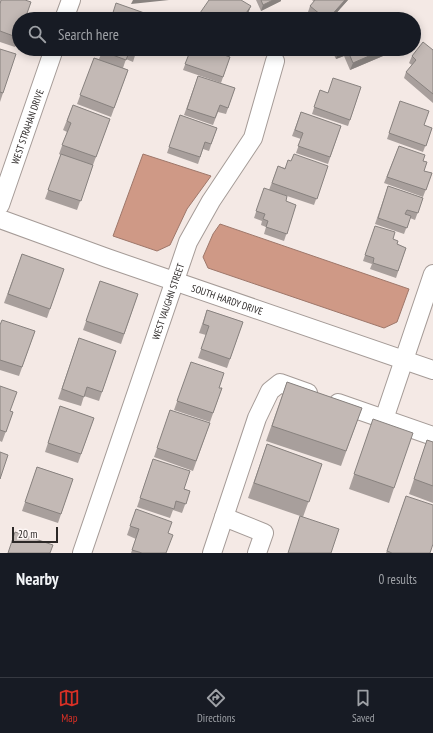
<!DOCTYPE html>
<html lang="en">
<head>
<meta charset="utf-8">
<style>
  :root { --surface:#171b24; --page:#20242c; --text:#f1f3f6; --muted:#9ea1a6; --line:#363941; --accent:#d93025 }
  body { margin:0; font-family:"PT Sans Narrow",sans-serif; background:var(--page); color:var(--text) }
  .scale { position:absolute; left:12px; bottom:10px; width:46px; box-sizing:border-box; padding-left:4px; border:2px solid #2c2827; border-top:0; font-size:11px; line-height:14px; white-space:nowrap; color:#2c2827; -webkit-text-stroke:3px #fef7f5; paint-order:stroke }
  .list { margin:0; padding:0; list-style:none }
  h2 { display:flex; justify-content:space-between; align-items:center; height:52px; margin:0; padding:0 16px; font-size:17px }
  h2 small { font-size:13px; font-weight:400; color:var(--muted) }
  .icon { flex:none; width:22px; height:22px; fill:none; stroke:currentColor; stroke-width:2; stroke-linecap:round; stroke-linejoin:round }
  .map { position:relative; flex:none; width:433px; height:553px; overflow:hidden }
  .search { position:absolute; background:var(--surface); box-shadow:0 2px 10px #0003; left:12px; right:12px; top:12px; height:44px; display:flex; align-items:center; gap:10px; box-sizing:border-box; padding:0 14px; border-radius:22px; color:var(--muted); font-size:15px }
  .sheet { height:124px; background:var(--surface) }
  nav { display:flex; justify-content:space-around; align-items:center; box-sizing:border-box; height:56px; border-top:1px solid var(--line); background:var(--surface); font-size:11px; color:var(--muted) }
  nav a { display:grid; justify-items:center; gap:2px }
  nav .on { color:var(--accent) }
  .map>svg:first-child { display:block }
  .water { fill:#cf9986; stroke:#9e776a }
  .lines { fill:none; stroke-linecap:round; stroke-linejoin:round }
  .minor-casing { stroke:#a59b97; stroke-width:20 }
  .minor { stroke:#fff; stroke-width:18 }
  .wall { fill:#a89f9c }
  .shaded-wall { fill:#88827f }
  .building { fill:#c3b9b5; stroke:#88827f }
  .labels { text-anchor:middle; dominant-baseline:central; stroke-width:3.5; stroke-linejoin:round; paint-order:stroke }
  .street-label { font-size:10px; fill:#2c2827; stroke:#fef7f5 }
</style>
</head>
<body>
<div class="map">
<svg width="433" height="553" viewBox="0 0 433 553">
  <rect width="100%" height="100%" fill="#f4e9e5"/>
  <path class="water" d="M143,154L211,176L187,209L170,245L157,251L113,236Z
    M220,224L409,289L397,322L384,328L208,268L203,257L213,234Z"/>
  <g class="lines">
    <g class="minor-casing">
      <g id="minor">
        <path d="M64,19L71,0"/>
        <path id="s1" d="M0,205L54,49"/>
        <path id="s2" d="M0,219L107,258L433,370"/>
        <path d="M338,403L433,436"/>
        <path d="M384,419L433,274"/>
        <path d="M224,517L264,533L257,553"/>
        <path id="s3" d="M82,553L188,242L211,201L253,138L275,61"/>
        <path d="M212,553L257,418L270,391L280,383L308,393"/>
      </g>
    </g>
    <use href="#minor" class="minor"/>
  </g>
  <path class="wall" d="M256,0H281V1L261,11Z
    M312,0H348L331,19H316L308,12L310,6L314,2Z
    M0,4L19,37L15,47L0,42Z
    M251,6L248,13L244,19H198L200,13Z
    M0,49L3,93L0,102Z
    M100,49H137L133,62L126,59L123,68L128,70L111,117L77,104L94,58L99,59L103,50Z
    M191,49L221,54L230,57L221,83L183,70Z
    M331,49H385L383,56L350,70L344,56L336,59Z
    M433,50V103L404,78L406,72L412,65L409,63L412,56Z
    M198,76L235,88L226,114L218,112L213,125L184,115Z
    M361,87L348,126L312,114L320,90L328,93Z
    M400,101L424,125L432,128L423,152L387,139Z
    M73,105L110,119L93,165L77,210L45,199L61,155L59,154L67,132L63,130Z
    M301,112L341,126L328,164L296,153L301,139L292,136Z
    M180,115L217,128L209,151L203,149L198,164L167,153Z
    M399,146L423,161L424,171L432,173L423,197L384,183Z
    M291,161L328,166L314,205L269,190L278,166L285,168Z
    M388,186L423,198L415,220L410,218L404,234L375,224Z
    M264,188L286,201L296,205L284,241L264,234L266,227L261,225L262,221L254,218Z
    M375,226L393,239L397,244L406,248L396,278L370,269L372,264L363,261Z
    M22,254L64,269L47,318L4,303Z
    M100,281L138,294L121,344L83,330Z
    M207,310L243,322L227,368L198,358L206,335L199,333Z
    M0,325L35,331L19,376L0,370Z
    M79,338L116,351L99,401L84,396L81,406L58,399Z
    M191,362L219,388H222L210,422L174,410Z
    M287,382L362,408L341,466L266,441Z
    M0,386L10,411L13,412L2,442L0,441Z
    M60,406L94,418L78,463L45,452Z
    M170,410L210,423L193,471L154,457Z
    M368,434L394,488L389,503L349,489Z
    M427,440L433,442V503L409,494Z
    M267,444L322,464L303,517L248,498Z
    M153,459L184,489L190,491L182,513L173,510L170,518L137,507Z
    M37,467L73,479L58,523L22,511Z
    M406,496L430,553H386Z
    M136,509L168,533L166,553H131L136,539L127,535Z"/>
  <path class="shaded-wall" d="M133,0H169L131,4Z
    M273,0H281V1L261,11L263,5Z
    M345,0H348L331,19H328Z
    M251,6L248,13L244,19H242Z
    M347,49L344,56L336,59L338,53Z
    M385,49L383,56L350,70L353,63Z"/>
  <path class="building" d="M1,0H25L31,2L25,19H19V38L0,31V4Z
    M209,0H241L251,6L242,19H236L234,18L233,19H210L200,13Z
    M261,0H273L263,5Z
    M315,0H345L328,19H326L310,6Z
    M116,3L150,15L148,19H111Z
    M103,17L110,19H102Z
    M423,42L433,50V94L406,72L416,60L412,56Z
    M0,49L16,54L3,93L0,92Z
    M103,49H137L136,52L130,50L126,60L102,51Z
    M191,49H222L221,54L230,57L223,77L185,64Z
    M336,49H385L353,63L347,49L338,53Z
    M94,58L128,70L114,108L80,95Z
    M198,76L235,88L228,108L220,105L215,118L187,109Z
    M333,78L361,87L350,120L314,107L320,90L328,93Z
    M400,101L429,111L424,125L432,128L426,146L389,133Z
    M73,105L110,119L96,157L62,145L71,123L67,121Z
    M301,112L341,126L330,157L298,146L303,133L295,130Z
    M180,115L217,128L211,144L205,142L200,157L169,147Z
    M399,146L425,155L423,161L427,162L424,171L432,173L426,190L387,177Z
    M61,154L93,165L81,201L48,190Z
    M294,154L328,166L317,199L272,183L278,166L285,169L288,160L291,161Z
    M388,186L423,198L418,213L407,210L405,214L411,216L407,228L378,218Z
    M264,188L287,196L286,201L296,205L287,234L266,227L268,221L263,219L265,214L256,211Z
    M375,226L395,232L393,239L398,241L397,244L406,248L398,271L373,263L374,258L365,255Z
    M22,254L64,269L50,309L8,294Z
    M100,281L138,294L124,334L86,321Z
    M207,310L243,322L230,359L201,349L209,326L203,324Z
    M2,320L35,331L22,367L0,360V325Z
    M79,338L116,351L102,392L87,387L84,397L62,389Z
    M191,362L224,373L219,388H222L213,413L177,401Z
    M287,382L362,408L346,451L272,426Z
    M0,386L17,392L10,411L13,412L6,432L0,430Z
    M60,406L94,418L81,454L48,443Z
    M170,410L210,423L196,461L157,448Z
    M373,419L413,433L394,488L354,474Z
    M427,440L433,442V486L414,479Z
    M267,444L322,464L309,502L254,483Z
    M0,452L8,455L0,479Z
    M153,459L190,471L184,489L190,491L186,504L176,501L174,509L140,498Z
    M37,467L73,479L61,514L25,502Z
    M406,496L433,505V544L430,553H392L387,551Z
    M136,509L172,522L168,533L173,535L166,553H142L132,550L139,529L130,526Z
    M300,516L339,529L331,553H288Z
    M15,532L53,545L50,553H8Z"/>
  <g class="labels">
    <g class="street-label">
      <text stroke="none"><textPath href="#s1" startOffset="83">WEST STRAHAN DRIVE</textPath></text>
      <text stroke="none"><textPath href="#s2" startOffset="241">SOUTH HARDY DRIVE</textPath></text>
      <text stroke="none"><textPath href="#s3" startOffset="266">WEST VAUGHN STREET</textPath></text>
    </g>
  </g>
</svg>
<div class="scale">20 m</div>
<div class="search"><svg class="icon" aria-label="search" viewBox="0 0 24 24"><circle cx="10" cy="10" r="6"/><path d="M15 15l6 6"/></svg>Search here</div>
</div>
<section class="sheet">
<h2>Nearby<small>0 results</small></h2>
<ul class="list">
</ul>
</section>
<nav>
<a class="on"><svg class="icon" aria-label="map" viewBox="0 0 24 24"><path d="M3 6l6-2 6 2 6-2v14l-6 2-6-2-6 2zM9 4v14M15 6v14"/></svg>Map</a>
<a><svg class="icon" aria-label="directions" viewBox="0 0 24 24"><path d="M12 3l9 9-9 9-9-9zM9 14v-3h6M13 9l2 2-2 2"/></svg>Directions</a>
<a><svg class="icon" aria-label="saved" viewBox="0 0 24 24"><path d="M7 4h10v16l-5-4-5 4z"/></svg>Saved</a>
</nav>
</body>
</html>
